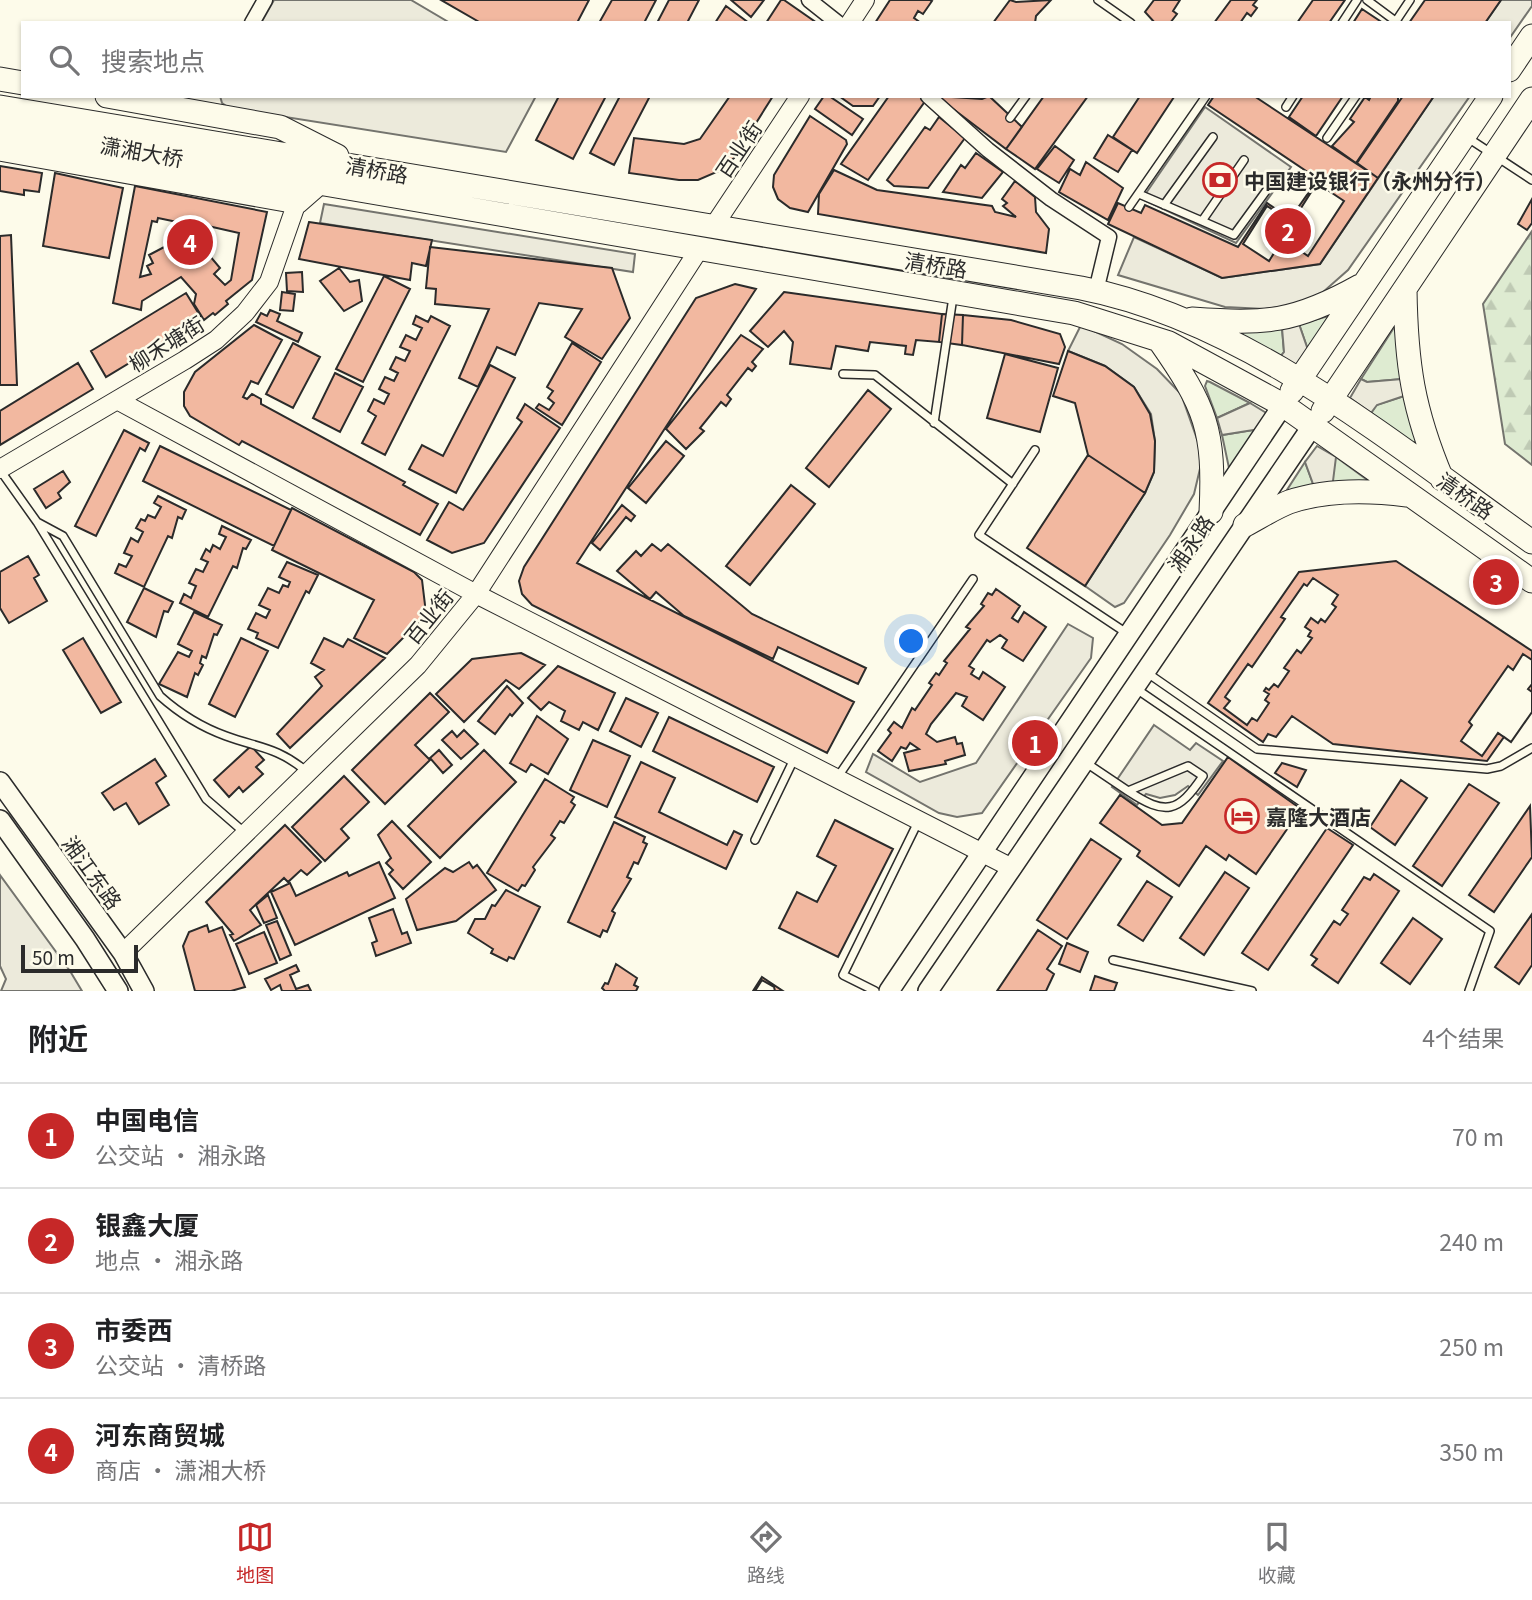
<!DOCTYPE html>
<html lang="zh">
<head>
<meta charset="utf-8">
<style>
  :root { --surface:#fff; --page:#f6f6f6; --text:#202124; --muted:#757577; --line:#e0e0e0; --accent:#c62828 }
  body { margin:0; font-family:Georgia,"Noto Sans SC",serif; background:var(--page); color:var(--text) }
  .scale { position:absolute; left:21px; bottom:18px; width:117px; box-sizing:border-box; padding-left:7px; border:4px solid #2b2b2b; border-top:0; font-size:19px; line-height:24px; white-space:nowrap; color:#2b2b2b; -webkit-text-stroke:5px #fdfbea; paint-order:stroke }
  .you { position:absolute; left:912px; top:642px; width:24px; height:24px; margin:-18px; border:5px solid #fff; border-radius:50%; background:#1a73e8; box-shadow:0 0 0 10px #1a73e833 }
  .badge { display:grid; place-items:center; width:46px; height:46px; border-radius:50%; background:var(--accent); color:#fff; font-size:23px; font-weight:700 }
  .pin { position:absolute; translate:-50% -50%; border:4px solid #fff; box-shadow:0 2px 7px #0006 }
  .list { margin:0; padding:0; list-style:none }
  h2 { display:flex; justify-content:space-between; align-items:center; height:91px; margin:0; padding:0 28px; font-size:30px }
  h2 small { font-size:23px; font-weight:400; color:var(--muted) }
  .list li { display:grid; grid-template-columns:46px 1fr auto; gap:21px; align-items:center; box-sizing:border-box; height:105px; padding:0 28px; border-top:2px solid var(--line) }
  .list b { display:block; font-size:26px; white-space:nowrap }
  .list p { margin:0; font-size:23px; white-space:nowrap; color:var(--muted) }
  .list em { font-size:23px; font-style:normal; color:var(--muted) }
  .icon { flex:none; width:38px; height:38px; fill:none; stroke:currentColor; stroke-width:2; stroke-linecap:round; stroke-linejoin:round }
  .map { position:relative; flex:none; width:1532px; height:991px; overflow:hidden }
  .search { position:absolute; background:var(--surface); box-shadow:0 2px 5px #0004; left:21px; right:21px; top:21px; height:77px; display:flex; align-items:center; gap:18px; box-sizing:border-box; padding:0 24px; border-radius:0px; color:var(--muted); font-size:26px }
  .sheet { height:511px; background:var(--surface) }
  nav { display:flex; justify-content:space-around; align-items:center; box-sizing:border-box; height:98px; border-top:2px solid var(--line); background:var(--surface); font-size:19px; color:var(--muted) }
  nav a { display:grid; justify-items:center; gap:4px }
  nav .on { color:var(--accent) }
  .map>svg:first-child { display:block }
  .grass { fill:#deebd1; stroke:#74746e; stroke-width:2 }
  .forest { fill:url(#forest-firs); stroke:#74746e; stroke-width:2 }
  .parking { fill:#eceadb; stroke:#74746e; stroke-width:2 }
  .building { fill:#f2b8a0; stroke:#2b2b2b; stroke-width:2; fill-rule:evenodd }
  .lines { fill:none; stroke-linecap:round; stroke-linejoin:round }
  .service-casing { stroke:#2b2b2b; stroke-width:10 }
  .minor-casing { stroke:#2b2b2b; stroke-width:17 }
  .tertiary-casing { stroke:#2b2b2b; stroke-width:20 }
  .secondary-casing { stroke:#2b2b2b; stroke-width:22 }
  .primary-casing { stroke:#2b2b2b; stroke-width:25 }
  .service { stroke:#fdfbea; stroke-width:7 }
  .minor { stroke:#fdfbea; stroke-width:14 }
  .tertiary { stroke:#fdfbea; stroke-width:18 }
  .secondary { stroke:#fdfbea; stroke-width:19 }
  .primary { stroke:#fdfbea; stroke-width:23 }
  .labels { text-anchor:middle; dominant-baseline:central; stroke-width:5; stroke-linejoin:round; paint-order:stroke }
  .street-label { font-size:21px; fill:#2b2b2b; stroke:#fdfbea }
  .poi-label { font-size:21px; font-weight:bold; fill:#2b2b2b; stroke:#fdfbea; text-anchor:start }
</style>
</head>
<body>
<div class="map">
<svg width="1532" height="991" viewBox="0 0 1532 991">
  <defs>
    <pattern id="forest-firs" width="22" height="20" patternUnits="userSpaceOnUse" patternTransform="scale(1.75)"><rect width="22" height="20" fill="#deebd1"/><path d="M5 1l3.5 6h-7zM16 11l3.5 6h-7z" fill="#bfcab4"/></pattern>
  </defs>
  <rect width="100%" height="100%" fill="#fdfbea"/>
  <path class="grass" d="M1325,317H1328L1308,350L1299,324Z
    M1395,326L1402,379L1367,382L1361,379Z
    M1282,328L1284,352L1280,357L1242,335L1243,332Z
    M1207,381L1210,382L1250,403L1217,418L1205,386Z
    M1404,396L1417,441L1413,443L1371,413L1376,405Z
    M1253,430L1257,433L1229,468L1222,435Z
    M1336,457L1366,479L1367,482L1332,489L1333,460Z
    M1305,462L1316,492L1285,493Z"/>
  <path class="forest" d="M1532,231V465L1505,444L1483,304Z"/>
  <path class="parking" d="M274,0H411L450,23H261Z
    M1501,0H1532V6L1509,39V23H1485Z
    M220,96H536L506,152L229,108L222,103Z
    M1434,96H1470L1348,270L1322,293L1296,305L1265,309L1225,307L1118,275L1134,237L1222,278L1320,264Z
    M1205,107L1291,167L1236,243L1142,199Z
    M324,204L635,254L633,272L320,223Z
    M1299,324L1308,350L1300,367L1280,357L1284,352L1282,328Z
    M1081,325L1122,344L1157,369L1181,394L1203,456L1194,494L1170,535L1124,603L1115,607L1085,586L1145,493L1154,472L1155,441L1151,414L1134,387L1105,366L1068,351Z
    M1361,379L1367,382L1402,379L1404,396L1377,405L1371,413L1350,398Z
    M1250,403L1268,414L1257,433L1253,430L1222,435L1217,418Z
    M1317,446L1336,457L1332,489L1316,492L1305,462Z
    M1068,624L1093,638L1091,658L982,813L957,817L939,813L866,772L873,754L920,782L976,763Z
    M1154,725L1190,750L1196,743L1223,761L1198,795L1188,786L1175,795L1160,798L1146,794L1137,805L1112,787Z
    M0,875L70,971L82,991H1L6,979L0,966Z"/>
  <path class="building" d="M441,0H589L577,23H481Z
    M612,0H656L644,23H599Z
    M669,0H699L687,23H657Z
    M731,0H764L751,17Z
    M781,0H784L817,23H766Z
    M890,0H930L932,1L923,14L918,11L914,18L921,23H875Z
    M1010,0L1016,2L1051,0L1036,16L1035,23H993Z
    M1154,0H1180L1173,11L1177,14L1170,23H1155L1145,12Z
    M1231,0H1257L1253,5L1257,8L1251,16L1247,13L1240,23H1214Z
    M1313,0H1345L1329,23H1297Z
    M1425,0H1501L1485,23H1409Z
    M726,6L749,23H715Z
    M1362,9L1383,23H1353Z
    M559,96H606L573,159L536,140Z
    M620,96H650L614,165L590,153Z
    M730,96H773L734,158L719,171L698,180H679L629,173L634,138L684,144L700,139Z
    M824,96H829L863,119L852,135L815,109Z
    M839,96H880L873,106H853Z
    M889,96H919L926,100L868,180L841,164Z
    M936,96L982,99L989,96L1022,127L1006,149Z
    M1044,96H1088L1035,169L1006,149Z
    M1140,96L1174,97L1137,153L1113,137Z
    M1214,96H1254L1378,178L1320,264L1222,278L1108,224L1118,203L1141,213L1145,205L1238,247L1267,203L1290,219L1318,179L1208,105Z
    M1303,96H1343L1316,136L1289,117Z
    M1371,96H1398V101L1356,163L1332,146L1354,122L1350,119L1365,97L1369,100Z
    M1403,96H1434L1378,178L1357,163Z
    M810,116L846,140L847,144L808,212L790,208L778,199L773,187L774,175Z
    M939,117L965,138L928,188L894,186L887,180L925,127L930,130Z
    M1108,135L1132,150L1118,172L1094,158Z
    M1055,146L1074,160L1059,183L1037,169Z
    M976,153L1003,172L982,198L943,192L961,165L965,168Z
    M1086,162L1123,188L1108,220L1059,192L1070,169L1080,175Z
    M0,166L42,173L39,192L24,190V195L0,191Z
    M834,170L877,190L992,206L995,212L1016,217L1003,206L1007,203L1002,199L1015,181L1035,197L1036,212L1049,229L1046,253L818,214L819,194Z
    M55,173L123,188L109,258L43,246Z
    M1317,183L1344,201L1308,256L1283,239L1269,261L1243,244L1267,206L1292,222Z
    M135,186L267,212L252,280L226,301L228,304L215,315L213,313L204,320L194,304L196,294L181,277L142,301L141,310L113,303ZM158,218L182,223L181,226L174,225L170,244L149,255L153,263L147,266L151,274L140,277L152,221L157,222ZM208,226L239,233L231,280L225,285L214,274L220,268L204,249Z
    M1532,199V223L1527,230L1518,224Z
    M309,222L432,240L426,266L412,263L410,280L299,259Z
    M11,235L17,385H0V236Z
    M430,247L612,268L630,318L602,359L565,337L582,309L539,303L515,355L497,347L478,387L459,378L489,309L435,304L436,289L426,288Z
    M339,268L350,282L359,280L362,301L344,311L320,281Z
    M302,272L303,292L287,291L286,273Z
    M384,276L410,289L363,382L336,369Z
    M735,284L756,289L577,563L854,702L827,753L532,605L522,594L519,581L524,567L696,298Z
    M282,292L295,294L293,311L280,310Z
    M784,292L942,314L939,342L916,340L913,355L905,354L906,346L870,342L868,351L836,346L831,369L790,364L793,342L784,331L768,347L750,331Z
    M186,293L202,319L106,377L91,351Z
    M270,310L280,314L277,321L302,333L298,342L256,322L261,313L267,316Z
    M942,314L963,315L962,345L939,342Z
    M963,315L1011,320L1060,334L1065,347L1059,364L962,345Z
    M416,316L428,322L431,316L450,326L385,455L362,443L376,416L368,411L374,399L384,404L389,394L379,389L385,377L394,381L398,373L390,369L396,357L405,361L410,351L400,347L406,335L416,340L422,328L413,324Z
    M254,325L282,340L258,384L251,381L243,397L247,399L252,394L261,399V404L405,482L403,485L438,504L420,535L242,441L239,445L190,416L184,406V392L195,372Z
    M741,335L763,349L752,362L756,366L752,371L748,368L727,395L731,399L726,406L721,402L700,428L704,431L686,449L666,429Z
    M293,343L320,357L293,408L266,394Z
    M572,343L601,362L562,425L536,408L539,404L549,410L554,403L548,398L553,391L547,387Z
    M1068,351L1105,366L1134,387L1150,414L1155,441L1154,472L1145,493L1088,455L1075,403L1053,396Z
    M1005,354L1058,368L1040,432L987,418Z
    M78,363L93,389L0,445V411Z
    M490,365L515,378L456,493L409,469L422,445L443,456Z
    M335,373L363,387L340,432L313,418Z
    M868,390L891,409L829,487L806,468Z
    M525,404L560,428L484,543L452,553L427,540L449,502L463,510L522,422L517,418Z
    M124,430L149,443L145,451L140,448L96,536L75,526Z
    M666,441L684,456L646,503L628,488Z
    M160,446L291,510L274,546L143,481Z
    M1088,455L1145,493L1085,586L1027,548Z
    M63,471L70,482L58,493L61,498L46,508L34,489Z
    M791,485L815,504L750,585L726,566Z
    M158,496L186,510L182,519L178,517L172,538L168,536L144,587L115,573L119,564L126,567L132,556L124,553L131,538L138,542L143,532L136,528L141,519L145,521L148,515L155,518L161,507L154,503Z
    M622,505L635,516L631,521L626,517L600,550L592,543Z
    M292,508L414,572L422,580L425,605L420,621L387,654L354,638L374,600L272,550Z
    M222,526L251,540L246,549L243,548L237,568L233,566L208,617L180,603L184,594L191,598L196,586L189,583L196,569L203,572L208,562L201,559L206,549L210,552L213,545L220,549L226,537L219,534Z
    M652,544L661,551L668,544L752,614L866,668L858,684L778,647L773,659L684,616L656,592L650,599L617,571L636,551L641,556Z
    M28,556L39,575L34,578L47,601L9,623L0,608V572Z
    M1396,561L1532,651V712L1511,742L1504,737L1487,761L1333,744L1292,716L1276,737L1268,734L1263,742L1208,703L1299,572Z
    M287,562L318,575L309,593L306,591L278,648L256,638L258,633L248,629L256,613L266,618L270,610L259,605L268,588L279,593L283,585L288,587L290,582L279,577Z
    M1313,578L1338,595L1332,604L1336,607L1325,622L1321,619L1318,623L1311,618L1305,627L1311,631L1308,636L1312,638L1301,653L1297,650L1284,668L1289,671L1278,687L1274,684L1269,690L1266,688L1264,691L1269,694L1265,700L1269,703L1257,721L1252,718L1247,725L1224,708L1230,701L1225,697L1248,664L1252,667L1285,619L1281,617L1304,584L1307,586Z
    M144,588L173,602L168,612L164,611L156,637L127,622Z
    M996,589L1020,606L1012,618L1018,622L1024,612L1046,627L1023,661L1002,648L1007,640L1000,635L990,642L987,640L969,666L974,669L971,674L979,679L983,672L1005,687L983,720L962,706L967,697L956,693L931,724L926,734L937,742L955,737L957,744L962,743L965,755L945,761L946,764L909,771L904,753L919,749L910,743L906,749L901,747L892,761L878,751L891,733L888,730L894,722L902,728L912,708L915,710L932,685L929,683L936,673L939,675L947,663L944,661L970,629L966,627L984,606L981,604L988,593L992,595Z
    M194,612L222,625L217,635L214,634L206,658L202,656L200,663L203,665L198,675L195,673L187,697L159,684L178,652L189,657L192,651L178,644Z
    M83,638L121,702L101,713L63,650Z
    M241,638L268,651L235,717L209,704Z
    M324,638L343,647L348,639L385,658L290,748L277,734L322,686L315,677L324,670L311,663Z
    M521,653L545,665L519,689L506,680L464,722L436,694L472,659Z
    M1523,654L1532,660V684L1528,689L1532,692V712L1511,742L1498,733L1482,756L1461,741L1472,725L1469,722L1508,666L1513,670Z
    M558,666L615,693L598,730L583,722L579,730L561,721L565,711L549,702L541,710L528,698Z
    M507,686L523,703L512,716L510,714L495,734L478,721Z
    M430,693L449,712L415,745L430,760L385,804L352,770Z
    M626,698L658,713L641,747L610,731Z
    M537,716L568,739L548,774L531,764L526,772L510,763Z
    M669,717L774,767L757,802L653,751Z
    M464,730L478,744L461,759L442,740L452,731L457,737Z
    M593,740L630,756L607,807L570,790Z
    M251,746L264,760L256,767L263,774L243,792L239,787L229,797L214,780Z
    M439,750L452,765L443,773L430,758Z
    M484,750L516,782L440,858L408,826Z
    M1228,757L1301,809L1256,874L1229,855L1226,860L1206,846L1179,886L1137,856L1140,851L1100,823L1120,795L1162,825L1182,823Z
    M155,759L166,776L156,783L169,805L139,824L126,803L114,810L102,793Z
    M641,762L675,778L659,812L727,845L734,831L742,835L726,869L615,817Z
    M1282,763L1306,770L1297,787L1275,773Z
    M344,776L369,802L341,829L349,838L325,861L292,827Z
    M545,779L574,797L571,802L575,805L564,823L560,821L551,835L555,838L533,867L535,870L525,886L522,885L518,891L487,873Z
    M1401,780L1427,798L1395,845L1370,827Z
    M1469,784L1499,803L1442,886L1413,866Z
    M1530,806L1532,857L1494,912L1469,895Z
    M835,820L893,849L838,957L779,928L797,892L817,902L836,866L817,856Z
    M392,821L431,862L403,889L389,874L393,870L386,863L391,858L378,835Z
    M614,822L645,837L643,842L647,844L638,864L634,862L627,877L631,879L612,911L615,913L607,932L603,930L600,937L568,922Z
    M285,825L321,862L307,875L301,870L288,882L284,878L250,910L261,925L234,941L230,935L233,934L206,902Z
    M1327,828L1353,845L1268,970L1242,953Z
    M1091,839L1121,859L1067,939L1037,920Z
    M379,862L395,898L295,945L271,892L290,883L296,896L347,872L349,876Z
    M469,862L473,868L477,865L496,890L456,921L417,930L406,899L445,868L453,872Z
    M1225,872L1249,888L1204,955L1180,938Z
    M1374,874L1399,891L1338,983L1312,965L1317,959L1311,955L1334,921L1340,925L1348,914L1342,910L1364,877L1370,880Z
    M1147,881L1172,897L1143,941L1118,925Z
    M506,890L540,907L514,959L509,957L507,961L491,953L493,949L468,933L475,919H485L492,905L495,906Z
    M268,895L277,918L264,923L256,905Z
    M393,909L402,934L407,932L411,943L376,956L372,943L377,941L369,918Z
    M1532,914V965L1519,984L1495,967Z
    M1413,918L1442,939L1410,984L1381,963Z
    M277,921L291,955L280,960L266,925Z
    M207,925L209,932L222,927L245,987L231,991H195L183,946L189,932Z
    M1038,930L1062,946L1047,969L1054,974L1046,991H997Z
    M264,932L277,963L249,974L236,944Z
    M1067,943L1088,952L1080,972L1059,964Z
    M616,964L637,978L634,985L638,987L636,991H605L602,988L605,983L608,984Z
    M296,965L299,971L290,975L296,989L308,985L311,991H282L280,985L271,990L265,979Z
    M1095,976L1117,983L1114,991H1090Z
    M762,977L783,991H753Z
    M762,980L774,987L775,991H755Z"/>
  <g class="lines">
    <g class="service-casing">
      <path id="service" d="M1098,0L1131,23
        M1367,0L1398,23
        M1396,21L1410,0
        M1342,23L1357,0
        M1286,107L1293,96
        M1010,118L1026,96
        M1327,138L1356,96
        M1468,138L1532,180
        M1139,194L1202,221L1244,160
        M1164,205L1213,137
        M1129,207L1206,96
        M1202,221L1234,235L1277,176
        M843,374L875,375L1013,484
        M934,423L953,297
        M1035,450L979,535L1128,634
        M0,470L37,522L63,536L160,696C179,713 201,727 226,736C259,748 277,747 306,771
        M37,522L206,799L245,833
        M1146,672L1257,749L1487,769L1501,766L1532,748
        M1135,688L1490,931L1469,991
        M1085,762L1128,791L1188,766L1203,776C1178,813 1166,816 1128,791
        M837,778L973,579
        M755,840L795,757
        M1113,960L1252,991
        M875,991L843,975L918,822"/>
    </g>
    <g class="minor-casing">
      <path id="minor" d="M809,0L838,23
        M252,23L265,0
        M928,96L988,150L1051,199L1109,237L1096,291"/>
    </g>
    <g class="tertiary-casing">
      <path id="tertiary" d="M850,23L865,0
        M713,227L800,96
        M117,400L476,594L1012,868
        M0,469L185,360L216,340L245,313L269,282L297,202
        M123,953L418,665L476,594L698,251"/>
    </g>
    <g class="secondary-casing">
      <path id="secondary" d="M0,782L123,953L144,991
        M0,820L85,939L118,991
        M889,991L1283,405
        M928,991L1313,425"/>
    </g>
    <g class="primary-casing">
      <path id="primary" d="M1509,70L1532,36
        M0,79L23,83
        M107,96L280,127L337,156
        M0,107L1081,288C1247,320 1397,447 1532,542
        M0,128C358,188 715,254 1074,313L1169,343L1283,405L1532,581
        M0,149L297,202L321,181
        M1405,289C1406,364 1413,410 1442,479
        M1192,319C1266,324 1294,323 1360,286
        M1159,340C1206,407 1215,430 1211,512
        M1292,391L1491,96
        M1323,411L1532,99
        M1245,525C1260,517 1274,508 1289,502C1327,489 1368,490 1407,495"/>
    </g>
    <use href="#service" class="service"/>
    <use href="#minor" class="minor"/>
    <use href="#tertiary" class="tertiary"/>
    <use href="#secondary" class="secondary"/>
    <use href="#primary" class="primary"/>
  </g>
  <defs>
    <g id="bank-ring" transform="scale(1.75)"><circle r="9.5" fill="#fdfbea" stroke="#c62828" stroke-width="1.5"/><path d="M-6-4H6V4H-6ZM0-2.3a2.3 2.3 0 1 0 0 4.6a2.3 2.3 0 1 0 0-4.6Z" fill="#c62828"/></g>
    <g id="hotel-ring" transform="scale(1.75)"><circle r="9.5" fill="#fdfbea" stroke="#c62828" stroke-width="1.5"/><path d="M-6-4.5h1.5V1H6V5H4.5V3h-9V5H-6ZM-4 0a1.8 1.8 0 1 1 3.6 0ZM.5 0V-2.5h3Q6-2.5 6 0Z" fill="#c62828"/></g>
  </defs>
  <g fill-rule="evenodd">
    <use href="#bank-ring" x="1220" y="180"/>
    <use href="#hotel-ring" x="1242" y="816"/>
  </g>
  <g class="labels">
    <g class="street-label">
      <text transform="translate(738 149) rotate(-56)">百业街</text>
      <text transform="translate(142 151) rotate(10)">潇湘大桥</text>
      <text transform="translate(377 169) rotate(10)">清桥路</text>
      <text transform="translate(936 264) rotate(9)">清桥路</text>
      <text transform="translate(166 343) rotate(-32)">柳禾塘街</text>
      <text transform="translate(1466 495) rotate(35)">清桥路</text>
      <text transform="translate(1190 543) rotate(-56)">湘永路</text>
      <text transform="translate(428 616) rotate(-51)">百业街</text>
      <text transform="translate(93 872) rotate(54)">湘江东路</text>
    </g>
    <g class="poi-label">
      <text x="1244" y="180">中国建设银行（永州分行）</text>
      <text x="1266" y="816">嘉隆大酒店</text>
    </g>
  </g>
</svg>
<div class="scale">50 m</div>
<div class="you"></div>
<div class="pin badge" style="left:1035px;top:743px">1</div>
<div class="pin badge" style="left:1288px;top:231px">2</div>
<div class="pin badge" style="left:1496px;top:582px">3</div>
<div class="pin badge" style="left:190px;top:242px">4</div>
<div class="search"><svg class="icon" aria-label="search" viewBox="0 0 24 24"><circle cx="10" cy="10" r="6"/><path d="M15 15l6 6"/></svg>搜索地点</div>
</div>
<section class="sheet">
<h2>附近<small>4个结果</small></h2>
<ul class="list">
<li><span class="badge">1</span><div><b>中国电信</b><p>公交站 · 湘永路</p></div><em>70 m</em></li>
<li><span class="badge">2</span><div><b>银鑫大厦</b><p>地点 · 湘永路</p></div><em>240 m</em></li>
<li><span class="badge">3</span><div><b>市委西</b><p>公交站 · 清桥路</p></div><em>250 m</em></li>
<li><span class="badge">4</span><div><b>河东商贸城</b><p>商店 · 潇湘大桥</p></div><em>350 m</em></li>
</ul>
</section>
<nav>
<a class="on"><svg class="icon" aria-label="map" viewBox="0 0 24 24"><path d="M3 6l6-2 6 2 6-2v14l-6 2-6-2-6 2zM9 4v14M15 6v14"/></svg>地图</a>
<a><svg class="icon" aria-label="directions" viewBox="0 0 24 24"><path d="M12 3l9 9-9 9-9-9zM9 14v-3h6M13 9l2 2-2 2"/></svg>路线</a>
<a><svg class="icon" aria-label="saved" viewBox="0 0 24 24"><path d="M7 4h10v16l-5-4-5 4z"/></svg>收藏</a>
</nav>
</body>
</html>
